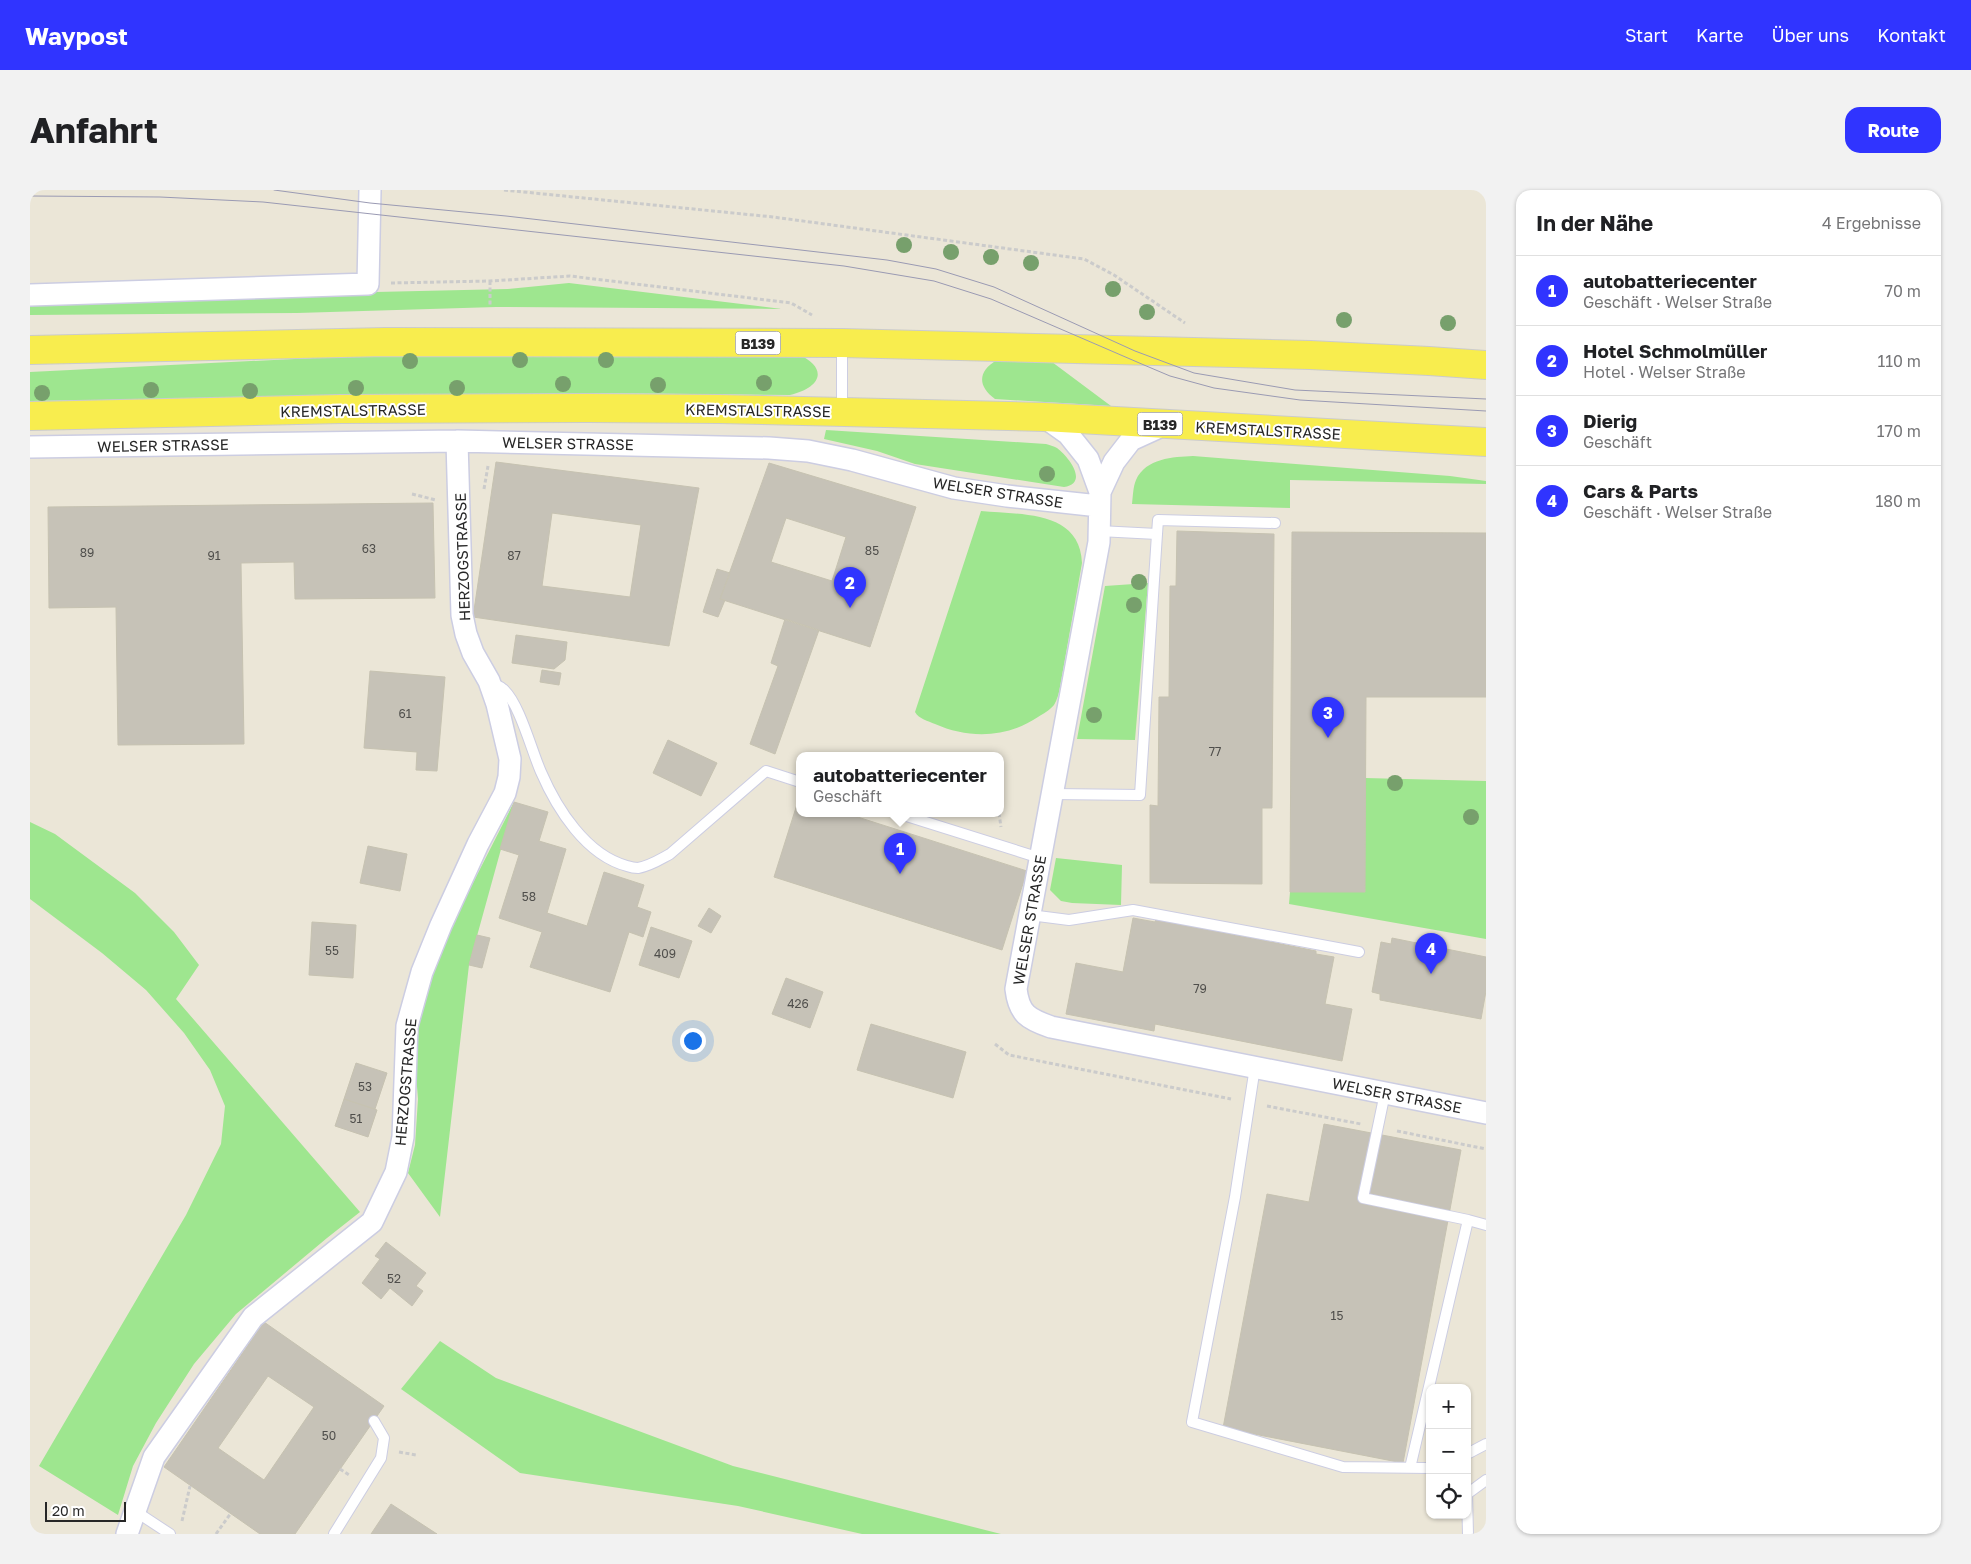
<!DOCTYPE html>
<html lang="de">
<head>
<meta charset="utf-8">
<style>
  :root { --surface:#fff; --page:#f2f2f2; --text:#202124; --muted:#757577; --line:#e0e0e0; --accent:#3034ff }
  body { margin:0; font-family:"Golos Text",sans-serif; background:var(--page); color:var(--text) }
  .controls { position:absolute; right:15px; bottom:15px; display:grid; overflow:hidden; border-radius:10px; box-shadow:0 1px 4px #0004 }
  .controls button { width:45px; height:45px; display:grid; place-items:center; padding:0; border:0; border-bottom:1px solid var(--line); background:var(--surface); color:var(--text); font:25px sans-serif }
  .scale { position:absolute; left:15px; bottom:12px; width:81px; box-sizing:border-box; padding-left:5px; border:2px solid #272727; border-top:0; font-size:14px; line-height:18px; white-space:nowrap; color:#272727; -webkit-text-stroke:4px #fff; paint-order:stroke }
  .you { position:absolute; left:662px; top:850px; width:18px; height:18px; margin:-12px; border:4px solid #fff; border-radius:50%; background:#1a73e8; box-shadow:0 0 0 8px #1a73e833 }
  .badge { display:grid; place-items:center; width:32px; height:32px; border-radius:50%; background:var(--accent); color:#fff; font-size:16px; font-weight:700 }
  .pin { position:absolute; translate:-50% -41px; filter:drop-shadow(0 1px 2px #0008) }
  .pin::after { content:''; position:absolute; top:26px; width:18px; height:15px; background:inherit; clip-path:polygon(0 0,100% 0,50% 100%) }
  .popup { position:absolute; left:766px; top:562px; width:208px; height:65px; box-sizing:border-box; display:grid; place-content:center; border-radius:10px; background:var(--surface); filter:drop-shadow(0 1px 4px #0005); font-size:16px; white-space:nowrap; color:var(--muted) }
  .popup b { font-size:19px; color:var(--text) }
  .popup::after { content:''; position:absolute; left:50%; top:100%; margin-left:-10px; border:10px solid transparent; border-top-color:var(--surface) }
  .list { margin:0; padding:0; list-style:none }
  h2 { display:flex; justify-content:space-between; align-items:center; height:65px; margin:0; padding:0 20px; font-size:21px }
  h2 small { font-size:16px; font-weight:400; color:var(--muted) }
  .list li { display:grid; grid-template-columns:32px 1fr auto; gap:15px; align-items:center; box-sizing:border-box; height:70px; padding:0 20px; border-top:1px solid var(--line) }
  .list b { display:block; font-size:19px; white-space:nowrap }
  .list p { margin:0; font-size:16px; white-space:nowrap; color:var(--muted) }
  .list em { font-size:16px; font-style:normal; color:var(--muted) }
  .icon { flex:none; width:28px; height:28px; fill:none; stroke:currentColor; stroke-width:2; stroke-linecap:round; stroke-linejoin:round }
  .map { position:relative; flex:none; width:1456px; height:1344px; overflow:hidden; border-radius:15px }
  header { display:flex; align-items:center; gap:30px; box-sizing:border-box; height:70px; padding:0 25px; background:var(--accent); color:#fff }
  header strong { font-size:24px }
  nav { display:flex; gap:28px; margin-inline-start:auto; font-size:18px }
  .intro { display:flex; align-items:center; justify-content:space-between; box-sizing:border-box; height:120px; padding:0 30px }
  h1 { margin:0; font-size:35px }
  .button { padding:12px 22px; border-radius:15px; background:var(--accent); color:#fff; font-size:18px; font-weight:700 }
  main { display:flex; gap:30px; padding:0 30px }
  aside { flex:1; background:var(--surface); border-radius:15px; box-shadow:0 1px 4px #0004 }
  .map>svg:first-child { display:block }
  .green { fill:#9ee68f }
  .building { fill:#c6c2b7; stroke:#c6c2b1; fill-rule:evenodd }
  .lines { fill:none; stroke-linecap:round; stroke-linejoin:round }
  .service-casing { stroke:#cccde2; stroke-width:12 }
  .minor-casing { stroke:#cccde2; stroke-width:24 }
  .primary-casing { stroke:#cbcbcb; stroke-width:30 }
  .path { stroke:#cbcbcb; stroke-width:3; stroke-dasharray:4 2.5; stroke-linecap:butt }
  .service { stroke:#fff; stroke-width:10 }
  .minor { stroke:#fff; stroke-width:21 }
  .primary { stroke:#f8ed4e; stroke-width:28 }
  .tram { stroke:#9a9ab3; stroke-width:1 }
  .tree { fill:#77a06c }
  .labels { text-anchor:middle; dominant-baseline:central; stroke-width:4; stroke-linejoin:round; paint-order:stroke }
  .number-label { font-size:12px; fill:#4f4e4b }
  .shield { fill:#fff; stroke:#686868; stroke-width:1 }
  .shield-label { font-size:14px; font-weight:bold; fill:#272727 }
  .street-label { font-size:15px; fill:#272727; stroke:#fff }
</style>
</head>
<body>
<header>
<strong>Waypost</strong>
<nav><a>Start</a><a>Karte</a><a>Über uns</a><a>Kontakt</a></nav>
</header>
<div class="intro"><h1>Anfahrt</h1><a class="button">Route</a></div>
<main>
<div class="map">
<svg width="1456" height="1344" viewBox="0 0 1456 1344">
  <rect width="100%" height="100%" fill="#ebe6d7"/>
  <path class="green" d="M539,93L752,119L466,117L267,123L0,125V110L478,99Z
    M559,163L768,164C800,179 790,198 760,205L563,203L0,211V182L324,166Z
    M967,170L1022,172L1081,216L965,209C947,196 948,181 967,170Z
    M796,240L1016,254C1019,255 1024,256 1027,258C1039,267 1059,293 1034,297L885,274L847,261L794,249Z
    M1163,266L1420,286L1456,291V294L1260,290V318L1102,314C1103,306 1103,297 1106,290C1116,268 1143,267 1163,266Z
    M951,321C990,325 1050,320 1052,373L1030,497C1029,503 1027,510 1024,515C1020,520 1013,524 1008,527C977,548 939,549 905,534C898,531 889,529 885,522Z
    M1118,393L1105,550L1047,549L1075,396Z
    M1335,588L1456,591V749L1259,714L1260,702H1335Z
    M484,612L439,775L410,1027L378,983L385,955L388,909L384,858L392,813L417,744Z
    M0,632L25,644L105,703L144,742L169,775L146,809L330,1022L297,1048L206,1124L164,1174L126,1233L103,1276L88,1325L9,1276L156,1025L191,954L195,916L180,880L154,843L116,800L72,763L0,709Z
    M1026,668L1092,675L1091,715L1042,713L1031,711L1020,700Z
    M410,1151L466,1188L703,1276L971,1344H832L708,1316L490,1283L371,1199Z"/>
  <path class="building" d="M466,272L669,298L639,456L443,427ZM522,323L611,335L600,407L512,396Z
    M739,273L886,317L840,457L690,409ZM756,328L816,347L802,391L741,372Z
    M403,313L405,408L265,409L264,372L211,373L214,554L88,555L86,417L19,418L18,317Z
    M1147,341L1244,344L1242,618H1232V694L1120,693V615L1128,616L1129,507H1139L1140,396H1146Z
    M1262,342L1456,343V507H1336L1335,702H1260Z
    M687,379L700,383L690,409L695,410L688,427L673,422Z
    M755,429L789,440L745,564L720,554L748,476L741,473Z
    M486,445L537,452L535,470L524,479L482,473Z
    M512,480L531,483L529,495L510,492Z
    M340,481L415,487L407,581L386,580L387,562L334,558Z
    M638,550L687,573L671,606L623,583Z
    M769,608L770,623H815L997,681L972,760L744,687Z
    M484,612L518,622L509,651L536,659L517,723L557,736L574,682L614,695L607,717L621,722L613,747L599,742L580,802L500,777L512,742L469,728L489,665L470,659Z
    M338,656L377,664L370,701L330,693Z
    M679,718L691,726L681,743L668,736Z
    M1103,728L1125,732L1126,729L1286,761V764L1304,767L1295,814L1322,819L1312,871L1125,834L1124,841L1036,824L1046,773L1093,782Z
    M282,732L326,735L323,788L279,785Z
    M621,737L662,751L649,788L609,775Z
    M447,745L460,748L452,778L439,775Z
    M1362,748L1456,767V801L1451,829L1350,810V804L1342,802L1351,752L1361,754Z
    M756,788L793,802L780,838L742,824Z
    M841,834L936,862L923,908L827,880Z
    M326,873L357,883L345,919L314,909Z
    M314,909L347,920L338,947L305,936Z
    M1294,934L1431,960L1373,1273L1193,1238L1237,1004L1279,1012Z
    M356,1052L396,1083L386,1096L393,1101L382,1116L360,1098L351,1109L332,1093L350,1069L345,1066Z
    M234,1132L354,1216L265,1344H230L134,1277ZM238,1186L284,1217L234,1290L188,1258Z
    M361,1314L407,1344H341Z"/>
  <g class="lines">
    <g class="service-casing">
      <path id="service" d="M812,154V220
        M1127,344L1128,330L1245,333
        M462,493C466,495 470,496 473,499C489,512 502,562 511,582C527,619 556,665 597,676C600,677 604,678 608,678C620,676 629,670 640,664L736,581L770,592
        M1022,604L1110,605L1127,344L1069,341
        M867,623L1010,668
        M1000,725L1039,730L1103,720L1329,762
        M1225,877L1205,1007L1162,1232L1313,1277L1400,1278
        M1355,903L1333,1008L1438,1030
        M1437,1264L1456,1254
        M1380,1278L1438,1030L1456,1035
        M105,1321L140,1344
        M304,1344L351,1268L354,1248L344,1231
        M1438,1344L1437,1304L1456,1290"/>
    </g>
    <g class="minor-casing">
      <path id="minor" d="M0,105L338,94L340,0
        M1014,227L1038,244L1058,269L1070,302L1069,352L986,799C989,824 998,829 1021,837L1456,923
        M0,257L427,251L739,258L778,261L822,270L924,298L977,306L1069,316
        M1070,302L1084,272L1101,250L1136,234
        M97,1344L124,1267L223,1127L342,1032L366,982L373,947L377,836L392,782L411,735L448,654L475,603L479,587L480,569L467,514L459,491L443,463L436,444L432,425L427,251"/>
    </g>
    <g class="primary-casing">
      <path id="primary" d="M0,160L355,152L812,153L1280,165L1399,171L1456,175
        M0,226L311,219L558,218L689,219L1014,227L1456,252"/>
    </g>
    <path class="path" d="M474,0L743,27L1054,69L1084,85L1155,133
      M460,91V115
      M361,93L460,91L540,86L761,113L782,125
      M454,299L458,276
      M382,304L406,310
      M969,623L971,637
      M965,854L979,865L1201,909
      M1237,916L1331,934
      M1367,941L1456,959
      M369,1262L386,1265
      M310,1279L319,1285
      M152,1331L160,1296
      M186,1344L201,1323"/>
    <use href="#service" class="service"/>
    <use href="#minor" class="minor"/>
    <use href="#primary" class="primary"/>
    <path class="tram" d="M244,0L340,13L476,26L857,70L906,79L964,97L1105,161L1164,183L1265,200L1456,209
      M0,6L130,7L233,12L814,76L904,91L961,109L1114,175L1140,186L1184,198L1270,210L1456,221"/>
  </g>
  <g class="tree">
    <circle cx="874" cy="55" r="8"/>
    <circle cx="921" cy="62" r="8"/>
    <circle cx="961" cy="67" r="8"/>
    <circle cx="1001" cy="73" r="8"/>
    <circle cx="1083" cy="99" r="8"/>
    <circle cx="1117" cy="122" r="8"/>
    <circle cx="1314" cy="130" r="8"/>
    <circle cx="1418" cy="133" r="8"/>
    <circle cx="490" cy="170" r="8"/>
    <circle cx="576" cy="170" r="8"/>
    <circle cx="380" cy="171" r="8"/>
    <circle cx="734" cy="193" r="8"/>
    <circle cx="533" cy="194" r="8"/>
    <circle cx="628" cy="195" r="8"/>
    <circle cx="326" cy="198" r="8"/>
    <circle cx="427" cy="198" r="8"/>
    <circle cx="121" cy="200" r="8"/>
    <circle cx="220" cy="201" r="8"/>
    <circle cx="12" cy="203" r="8"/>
    <circle cx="1017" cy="284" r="8"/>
    <circle cx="1109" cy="392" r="8"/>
    <circle cx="1104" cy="415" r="8"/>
    <circle cx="1064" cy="525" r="8"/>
    <circle cx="1365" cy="593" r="8"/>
    <circle cx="1441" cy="627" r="8"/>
  </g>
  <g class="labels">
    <g class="number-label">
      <text x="339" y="358">63</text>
      <text x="842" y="360">85</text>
      <text x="57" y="362">89</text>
      <text x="184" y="365">91</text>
      <text x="484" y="365">87</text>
      <text x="375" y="523">61</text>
      <text x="1185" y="561">77</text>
      <text x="499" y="706">58</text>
      <text x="302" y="760">55</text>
      <text x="635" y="763">409</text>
      <text x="1170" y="798">79</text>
      <text x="768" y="813">426</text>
      <text x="335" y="896">53</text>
      <text x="326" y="928">51</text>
      <text x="364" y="1088">52</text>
      <text x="1307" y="1125">15</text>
      <text x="299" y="1245">50</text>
    </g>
    <g class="shield">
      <rect x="705.5" y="141.5" width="45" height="23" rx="4"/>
      <rect x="1107.5" y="222.5" width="45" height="23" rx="4"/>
    </g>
    <g class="shield-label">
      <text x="728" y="153">B139</text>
      <text x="1130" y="234">B139</text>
    </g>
    <g class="street-label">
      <text transform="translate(323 220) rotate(-1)">KREMSTALSTRASSE</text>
      <text transform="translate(728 220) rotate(1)">KREMSTALSTRASSE</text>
      <text transform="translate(1238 240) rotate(3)">KREMSTALSTRASSE</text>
      <text transform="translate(538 253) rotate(1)">WELSER STRASSE</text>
      <text transform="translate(133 255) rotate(-1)">WELSER STRASSE</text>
      <text transform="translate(968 302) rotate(9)">WELSER STRASSE</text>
      <text transform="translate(432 367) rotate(-92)">HERZOGSTRASSE</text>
      <text transform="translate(999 730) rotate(-80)">WELSER STRASSE</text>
      <text transform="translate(375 892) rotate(-85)">HERZOGSTRASSE</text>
      <text transform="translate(1367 905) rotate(11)">WELSER STRASSE</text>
    </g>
  </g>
</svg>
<div class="controls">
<button>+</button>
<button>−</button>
<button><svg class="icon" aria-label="locate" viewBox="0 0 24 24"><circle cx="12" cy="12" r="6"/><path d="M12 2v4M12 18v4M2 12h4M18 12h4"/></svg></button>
</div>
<div class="scale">20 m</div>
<div class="you"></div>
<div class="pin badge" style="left:870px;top:684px">1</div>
<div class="popup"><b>autobatteriecenter</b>Geschäft</div>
<div class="pin badge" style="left:820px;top:418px">2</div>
<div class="pin badge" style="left:1298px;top:548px">3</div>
<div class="pin badge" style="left:1401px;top:784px">4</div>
</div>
<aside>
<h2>In der Nähe<small>4 Ergebnisse</small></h2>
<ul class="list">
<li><span class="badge">1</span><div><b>autobatteriecenter</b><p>Geschäft · Welser Straße</p></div><em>70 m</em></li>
<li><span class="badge">2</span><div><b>Hotel Schmolmüller</b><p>Hotel · Welser Straße</p></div><em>110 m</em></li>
<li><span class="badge">3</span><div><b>Dierig</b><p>Geschäft</p></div><em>170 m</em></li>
<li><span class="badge">4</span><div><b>Cars &amp; Parts</b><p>Geschäft · Welser Straße</p></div><em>180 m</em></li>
</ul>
</aside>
</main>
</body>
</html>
